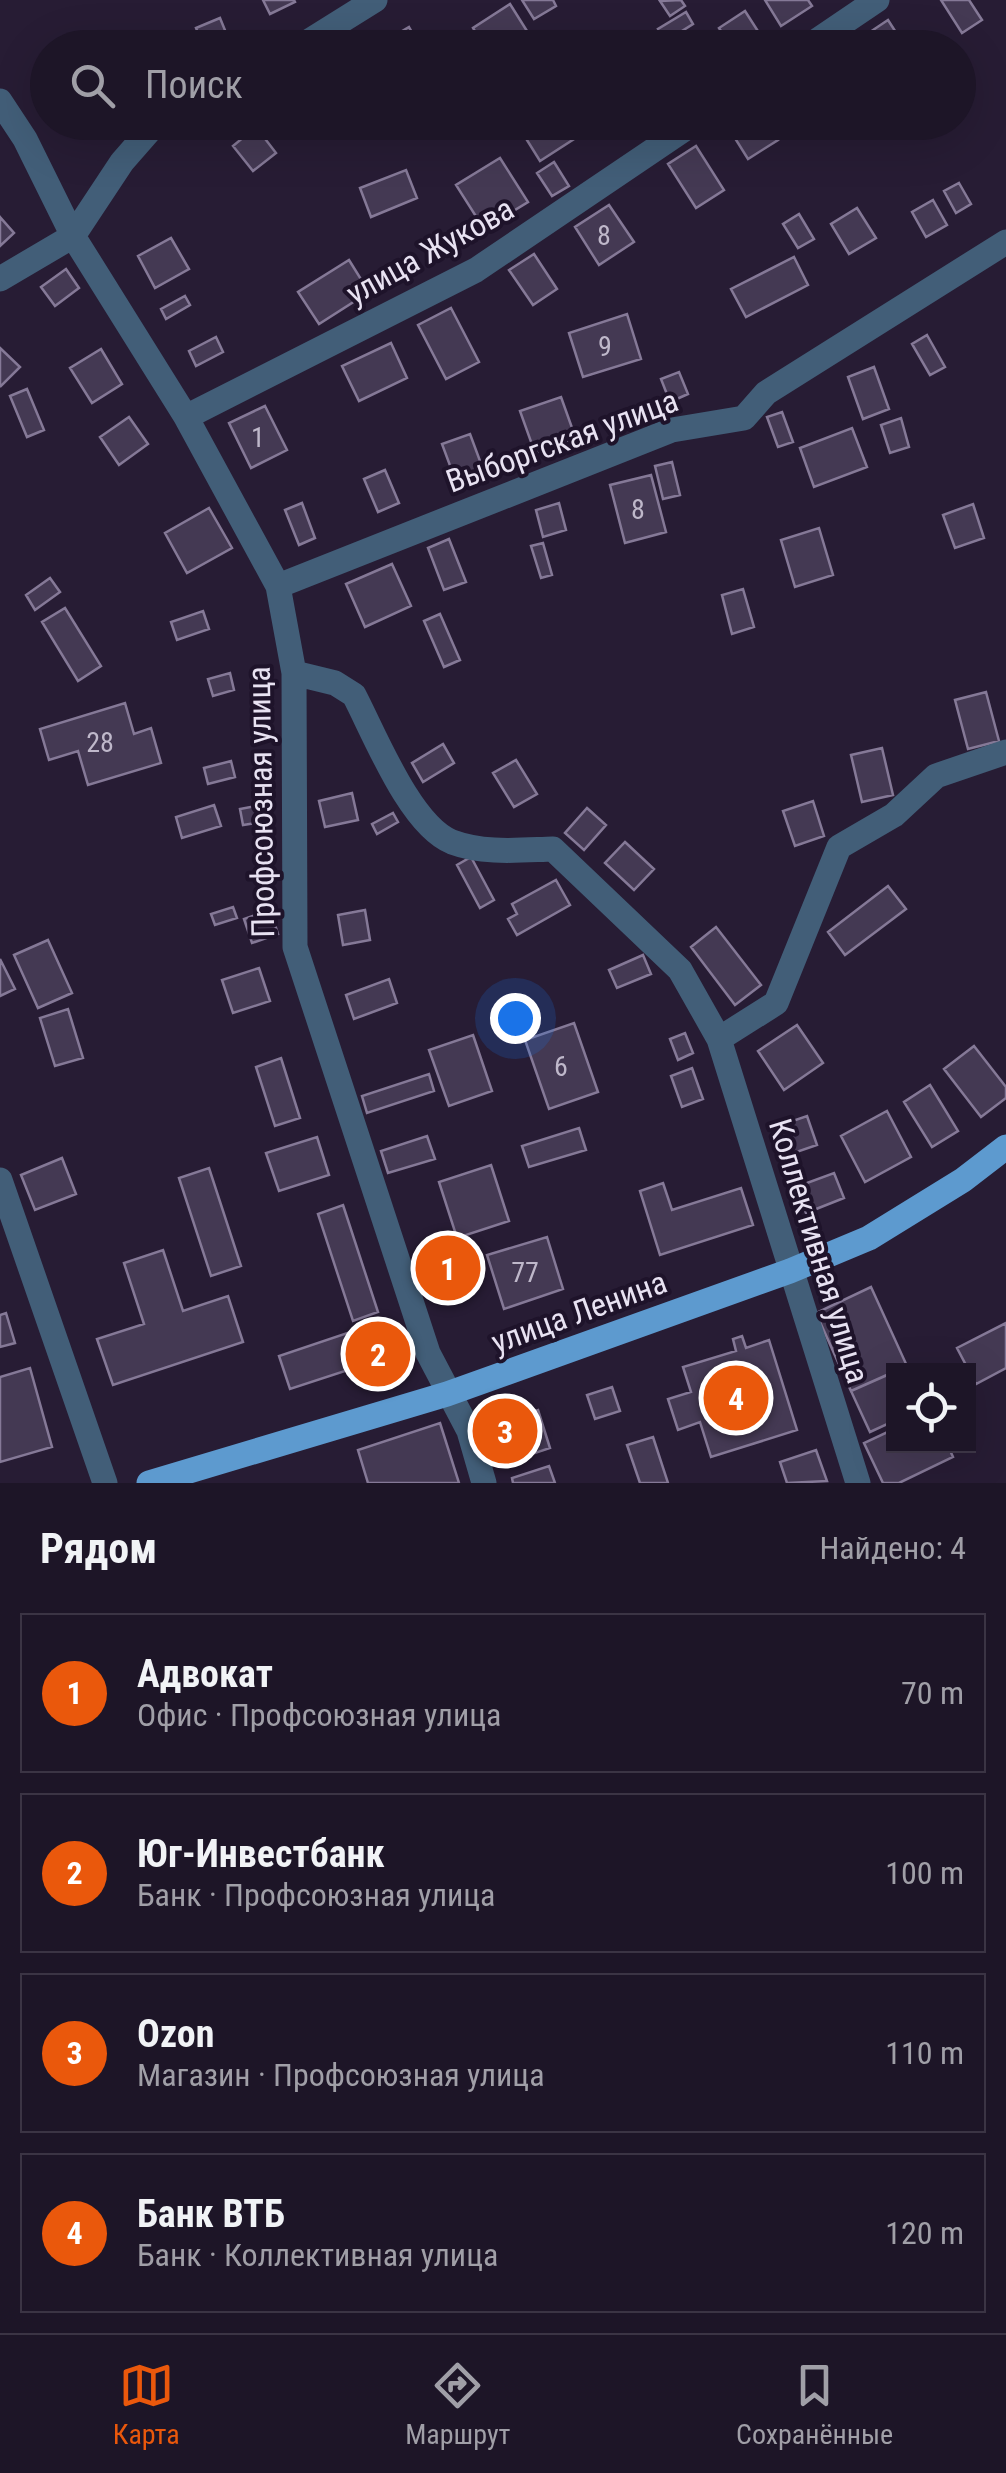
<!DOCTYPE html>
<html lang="ru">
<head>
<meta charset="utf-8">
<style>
  :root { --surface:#1d1527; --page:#2a2233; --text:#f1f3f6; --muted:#a09fa7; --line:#3b3444; --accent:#ea580c }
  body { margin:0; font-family:"Roboto Condensed",sans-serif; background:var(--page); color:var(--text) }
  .controls { position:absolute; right:30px; bottom:30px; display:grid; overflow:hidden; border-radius:0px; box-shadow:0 10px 40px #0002 }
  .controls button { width:90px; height:90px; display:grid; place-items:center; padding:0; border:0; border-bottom:2px solid var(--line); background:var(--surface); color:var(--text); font:50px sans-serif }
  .you { position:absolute; left:515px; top:1018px; width:35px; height:35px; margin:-25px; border:8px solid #fff; border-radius:50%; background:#1a73e8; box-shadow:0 0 0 15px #1a73e833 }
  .badge { display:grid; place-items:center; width:65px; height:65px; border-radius:50%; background:var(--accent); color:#fff; font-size:32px; font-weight:700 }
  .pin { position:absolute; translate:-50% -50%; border:5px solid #fff; box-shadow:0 2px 10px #0006 }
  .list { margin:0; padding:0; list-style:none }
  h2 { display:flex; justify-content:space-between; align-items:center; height:130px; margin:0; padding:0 40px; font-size:42px }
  h2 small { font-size:32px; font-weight:400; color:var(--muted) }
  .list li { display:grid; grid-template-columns:65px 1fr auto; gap:30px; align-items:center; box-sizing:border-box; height:160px; margin:0 20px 20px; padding:0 20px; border:2px solid var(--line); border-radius:0px }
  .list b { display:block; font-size:38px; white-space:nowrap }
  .list p { margin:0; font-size:32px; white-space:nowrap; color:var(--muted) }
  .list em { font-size:32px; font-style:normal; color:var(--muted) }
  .icon { flex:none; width:55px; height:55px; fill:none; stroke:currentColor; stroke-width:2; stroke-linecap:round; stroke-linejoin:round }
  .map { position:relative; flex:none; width:1006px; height:1483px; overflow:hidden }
  .search { position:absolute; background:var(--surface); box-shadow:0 10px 40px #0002; left:30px; right:30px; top:30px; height:110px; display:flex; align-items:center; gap:25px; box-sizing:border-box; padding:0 35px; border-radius:55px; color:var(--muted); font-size:38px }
  .sheet { height:850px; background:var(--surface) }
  nav { display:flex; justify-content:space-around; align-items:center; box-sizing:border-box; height:140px; border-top:2px solid var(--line); background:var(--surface); font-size:28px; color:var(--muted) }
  nav a { display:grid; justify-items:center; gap:5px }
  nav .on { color:var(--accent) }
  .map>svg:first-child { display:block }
  .building { fill:#443953; stroke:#857997; stroke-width:2.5 }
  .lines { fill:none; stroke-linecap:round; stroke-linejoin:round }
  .minor { stroke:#425e78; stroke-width:25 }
  .major { stroke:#5d9acf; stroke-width:25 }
  .labels { text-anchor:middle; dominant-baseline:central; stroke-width:8; stroke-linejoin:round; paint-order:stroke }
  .number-label { font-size:28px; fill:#bfb8ca }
  .street-label { font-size:32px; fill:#e8e2f2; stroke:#1e132a }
</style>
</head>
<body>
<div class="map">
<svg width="1006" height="1483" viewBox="0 0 1006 1483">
  <rect width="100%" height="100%" fill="#271c34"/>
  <path class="building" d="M263,0H294L295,2L270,14Z
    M522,0H553L556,6L534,19Z
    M681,0L685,6L670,16L660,1Z
    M765,0H808L812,6L781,26Z
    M941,0H969L982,20L962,33Z
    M510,4L532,39L519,48H485L473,28Z
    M745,11L763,39L749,48H732L719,28Z
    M686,12L693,24L666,41L658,29Z
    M220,18L231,45L204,48L196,28Z
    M888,20L906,48H876L867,34Z
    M409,27L421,48H401L394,36Z
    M154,32L160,48H112Z
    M537,122H564L574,139L540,161L522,132Z
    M735,122H767L778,140L748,159L728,127Z
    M256,127L276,153L253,171L233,146Z
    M696,146L724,190L696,208L668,164Z
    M500,158L528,202L484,229L456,185Z
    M554,162L569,186L552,196L537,173Z
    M406,170L417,198L371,217L360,188Z
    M959,183L971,204L956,213L944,191Z
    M933,200L947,225L926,237L912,212Z
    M609,205L634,242L599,265L575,227Z
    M857,208L876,238L849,254L831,224Z
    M799,214L814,239L798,248L783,224Z
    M0,217L14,233L0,246Z
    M171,238L189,269L155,288L138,256Z
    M534,254L557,289L533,305L509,270Z
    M794,257L808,285L746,317L731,289Z
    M349,260L369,292L319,324L298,292Z
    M66,269L79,288L55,306L41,287Z
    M185,296L190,305L166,319L161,309Z
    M451,308L479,362L446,379L418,325Z
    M627,314L641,359L583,377L569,333Z
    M927,335L945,367L930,375L912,344Z
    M216,337L223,352L196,366L189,351Z
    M391,343L407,378L359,401L342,366Z
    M0,348L20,367L1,386L0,384Z
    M101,349L122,384L92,403L70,368Z
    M874,367L889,409L863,419L848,377Z
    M679,372L688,394L670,402L661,379Z
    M27,389L44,430L27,437L10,396Z
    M561,397L576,439L535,453L520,411Z
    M265,406L287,450L251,468L229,423Z
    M782,412L793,442L778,447L767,417Z
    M129,417L148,444L119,465L100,437Z
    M901,418L909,447L890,453L881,425Z
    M852,428L867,467L814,487L800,448Z
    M470,434L483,469L455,479L442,444Z
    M672,462L680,495L663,499L655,466Z
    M385,470L399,503L378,512L364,479Z
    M651,475L666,532L625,543L610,485Z
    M302,503L315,538L299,545L285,510Z
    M559,503L566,530L543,537L536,510Z
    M973,504L984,538L955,548L943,515Z
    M209,508L232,548L187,573L165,533Z
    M819,528L833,575L795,587L781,540Z
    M449,539L466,582L444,590L428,548Z
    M543,543L552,575L541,578L531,546Z
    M392,564L411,606L365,627L346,584Z
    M50,578L60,592L35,610L26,595Z
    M743,589L754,627L732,634L722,595Z
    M65,608L101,666L78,681L42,622Z
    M203,611L209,629L177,640L171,622Z
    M440,614L460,660L444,667L424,621Z
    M230,673L234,690L213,696L208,679Z
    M986,692L999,741L968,749L955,700Z
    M125,703L134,734L151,728L161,763L88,785L78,751L49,760L40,729Z
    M443,744L454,763L423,782L412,763Z
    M882,748L893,795L862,802L851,755Z
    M516,760L537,794L514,807L493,773Z
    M231,761L235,777L208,784L204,768Z
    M352,793L358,820L325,827L319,801Z
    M813,801L824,836L795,846L783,811Z
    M266,804L269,821L243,825L240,809Z
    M214,805L221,826L182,838L176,817Z
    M587,808L606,825L584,850L565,833Z
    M393,813L398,822L377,834L372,824Z
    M625,842L654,869L634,890L605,863Z
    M471,857L494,900L480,908L457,865Z
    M556,880L570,905L517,935L508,919L517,914L512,904Z
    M888,886L906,909L845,955L828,932Z
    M233,907L237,918L215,925L211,914Z
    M270,910L278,934L252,943L244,919Z
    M365,910L370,940L343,945L338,915Z
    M716,927L761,985L735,1005L691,947Z
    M48,940L72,993L38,1008L14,955Z
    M643,955L651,974L617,988L609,970Z
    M0,959L15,989L0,996Z
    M259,968L270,1001L233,1013L222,980Z
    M389,979L397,1003L354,1019L346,995Z
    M68,1009L83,1058L55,1066L40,1018Z
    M574,1023L598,1092L549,1109L525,1040Z
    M797,1025L823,1063L784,1090L758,1051Z
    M685,1033L693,1053L678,1060L670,1039Z
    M473,1035L492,1091L449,1106L429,1050Z
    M974,1046L1006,1087V1098L981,1117L944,1069Z
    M281,1058L300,1118L275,1126L256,1067Z
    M692,1068L703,1099L682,1107L671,1076Z
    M429,1074L434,1091L367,1113L362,1096Z
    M930,1085L958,1131L932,1147L904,1102Z
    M887,1111L911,1157L865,1182L841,1136Z
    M807,1116L817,1145L782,1157L772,1128Z
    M579,1128L586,1150L529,1167L522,1146Z
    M427,1136L435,1159L388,1173L381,1151Z
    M317,1137L329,1175L279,1191L266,1153Z
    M62,1158L76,1194L35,1210L21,1175Z
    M491,1165L509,1221L457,1238L439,1182Z
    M209,1168L241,1266L211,1276L179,1178Z
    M834,1173L844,1198L806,1213L796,1187Z
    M663,1183L672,1210L741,1188L753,1225L660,1255L640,1191Z
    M343,1205L378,1312L353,1321L318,1214Z
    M547,1237L563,1289L504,1309L487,1255Z
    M450,1242L459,1269L424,1280L416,1253Z
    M163,1250L183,1311L228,1296L243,1342L113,1385L97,1339L144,1324L124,1263Z
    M871,1287L907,1366L851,1391L816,1313Z
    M6,1313L15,1343L0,1347V1315Z
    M383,1321L394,1355L290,1389L279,1356Z
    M1006,1323V1368L976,1384L957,1348Z
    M742,1336L746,1348L769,1340L797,1430L711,1457L700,1422L678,1430L668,1399L691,1392L683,1367L736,1351L733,1339Z
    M30,1368L52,1447L0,1462V1377Z
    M894,1372V1421L870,1432L851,1391Z
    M612,1387L620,1411L595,1419L587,1395Z
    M538,1410L550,1448L505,1463L493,1426Z
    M440,1423L459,1483H368L358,1450Z
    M894,1429V1446H948L953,1457L899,1483H883L864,1443Z
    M653,1437L668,1483H640L627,1445Z
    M816,1450L827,1481L787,1483L780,1462Z
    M549,1466L555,1483H513L512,1478Z"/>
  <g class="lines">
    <path class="minor" d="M298,48L375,0
      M806,48L877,0
      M0,101L25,139L73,236L186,417L278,586L294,673L295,947L428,1353L469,1431L484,1483
      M0,279L73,236L122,162L157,122
      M186,417L476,270L695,122
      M278,586L672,430L744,418L766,393L1006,242
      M294,673L335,683L354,695C375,735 410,825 452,842C484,854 520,850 553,849L680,970L719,1039L858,1483
      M719,1039L776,1003L839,847L894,815L936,776L1006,752
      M0,1180L105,1483"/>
    <path class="major" d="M149,1483L447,1394L790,1271L869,1238L963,1180L1006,1147"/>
  </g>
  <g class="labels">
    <g class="number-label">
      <text x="604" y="235">8</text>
      <text x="605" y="346">9</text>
      <text x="258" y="437">1</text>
      <text x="638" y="509">8</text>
      <text x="100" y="742">28</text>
      <text x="561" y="1066">6</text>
      <text x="525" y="1272">77</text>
    </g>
    <g class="street-label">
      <text transform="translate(430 251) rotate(-29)">улица Жукова</text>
      <text transform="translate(562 441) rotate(-20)">Выборгская улица</text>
      <text transform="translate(261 802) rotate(-91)">Профсоюзная улица</text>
      <text transform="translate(819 1251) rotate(73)">Коллективная улица</text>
      <text transform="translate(579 1312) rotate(-20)">улица Ленина</text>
    </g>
  </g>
</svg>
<div class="controls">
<button><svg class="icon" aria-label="locate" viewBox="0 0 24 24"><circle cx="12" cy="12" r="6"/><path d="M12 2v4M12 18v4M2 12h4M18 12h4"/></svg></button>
</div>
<div class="you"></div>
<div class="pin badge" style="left:448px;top:1268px">1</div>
<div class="pin badge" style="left:378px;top:1354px">2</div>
<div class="pin badge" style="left:505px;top:1431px">3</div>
<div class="pin badge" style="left:736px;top:1398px">4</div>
<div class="search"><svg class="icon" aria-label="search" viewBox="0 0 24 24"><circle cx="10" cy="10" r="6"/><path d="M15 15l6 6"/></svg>Поиск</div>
</div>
<section class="sheet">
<h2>Рядом<small>Найдено: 4</small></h2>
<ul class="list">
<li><span class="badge">1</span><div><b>Адвокат</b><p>Офис · Профсоюзная улица</p></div><em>70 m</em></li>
<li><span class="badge">2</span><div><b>Юг-Инвестбанк</b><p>Банк · Профсоюзная улица</p></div><em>100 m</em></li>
<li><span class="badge">3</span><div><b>Ozon</b><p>Магазин · Профсоюзная улица</p></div><em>110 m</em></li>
<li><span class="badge">4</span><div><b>Банк ВТБ</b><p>Банк · Коллективная улица</p></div><em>120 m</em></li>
</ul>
</section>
<nav>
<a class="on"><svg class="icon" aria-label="map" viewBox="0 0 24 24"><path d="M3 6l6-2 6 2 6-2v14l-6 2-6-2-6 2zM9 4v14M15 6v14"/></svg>Карта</a>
<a><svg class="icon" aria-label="directions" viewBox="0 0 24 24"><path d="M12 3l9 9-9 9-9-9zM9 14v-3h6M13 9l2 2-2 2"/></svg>Маршрут</a>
<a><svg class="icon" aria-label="saved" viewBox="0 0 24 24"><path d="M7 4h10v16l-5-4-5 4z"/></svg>Сохранённые</a>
</nav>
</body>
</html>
